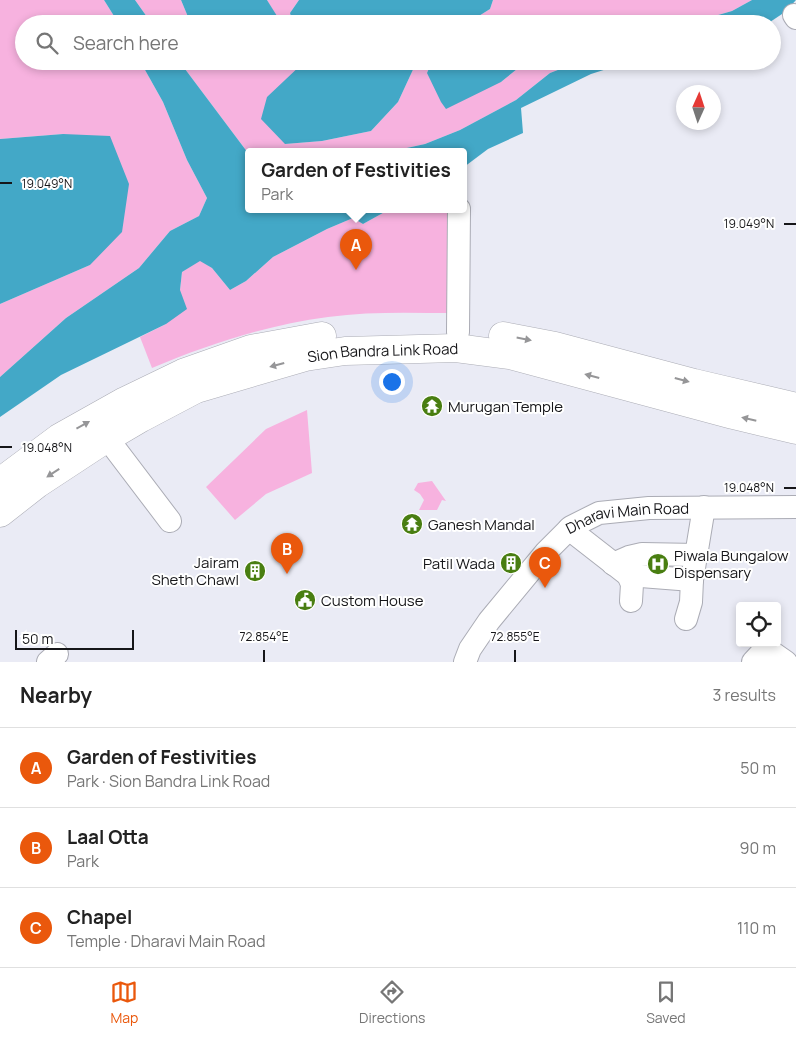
<!DOCTYPE html>
<html lang="en">
<head>
<meta charset="utf-8">
<style>
  :root { --surface:#fff; --page:#f2f2f2; --text:#222; --muted:#767676; --line:#e0e0e0; --accent:#ea580c }
  body { margin:0; font-family:Manrope,sans-serif; background:var(--page); color:var(--text) }
  .controls { position:absolute; right:15px; bottom:15px; display:grid; overflow:hidden; border-radius:5px; box-shadow:0 2px 8px #0003 }
  .controls button { width:45px; height:45px; display:grid; place-items:center; padding:0; border:0; border-bottom:1px solid var(--line); background:var(--surface); color:var(--text); font:25px sans-serif }
  .compass { position:absolute; left:676px; top:85px; width:45px; height:45px; border-radius:50%; background:var(--surface); box-shadow:0 2px 8px #0003; rotate:3deg }
  .scale { position:absolute; left:15px; bottom:12px; width:119px; box-sizing:border-box; padding-left:5px; border:2px solid #161619; border-top:0; font-size:14px; line-height:18px; white-space:nowrap; color:#161619; -webkit-text-stroke:4px #fff; paint-order:stroke }
  .you { position:absolute; left:391px; top:381px; width:18px; height:18px; margin:-12px; border:4px solid #fff; border-radius:50%; background:#1a73e8; box-shadow:0 0 0 8px #1a73e833 }
  .badge { display:grid; place-items:center; width:32px; height:32px; border-radius:50%; background:var(--accent); color:#fff; font-size:16px; font-weight:700 }
  .pin { position:absolute; translate:-50% -41px; filter:drop-shadow(0 1px 2px #0008) }
  .pin::after { content:''; position:absolute; top:26px; width:18px; height:15px; background:inherit; clip-path:polygon(0 0,100% 0,50% 100%) }
  .popup { position:absolute; left:245px; top:148px; width:222px; height:65px; box-sizing:border-box; display:grid; place-content:center; border-radius:5px; background:var(--surface); filter:drop-shadow(0 1px 4px #0005); font-size:16px; white-space:nowrap; color:var(--muted) }
  .popup b { font-size:19px; color:var(--text) }
  .popup::after { content:''; position:absolute; left:50%; top:100%; margin-left:-10px; border:10px solid transparent; border-top-color:var(--surface) }
  .list { margin:0; padding:0; list-style:none }
  h2 { display:flex; justify-content:space-between; align-items:center; height:65px; margin:0; padding:0 20px; font-size:21px }
  h2 small { font-size:16px; font-weight:400; color:var(--muted) }
  .list li { display:grid; grid-template-columns:32px 1fr auto; gap:15px; align-items:center; box-sizing:border-box; height:80px; padding:0 20px; border-top:1px solid var(--line) }
  .list b { display:block; font-size:19px; white-space:nowrap }
  .list p { margin:0; font-size:16px; white-space:nowrap; color:var(--muted) }
  .list em { font-size:16px; font-style:normal; color:var(--muted) }
  .icon { flex:none; width:28px; height:28px; fill:none; stroke:currentColor; stroke-width:2; stroke-linecap:round; stroke-linejoin:round }
  .map { position:relative; flex:none; width:796px; height:662px; overflow:hidden }
  .search { position:absolute; background:var(--surface); box-shadow:0 2px 8px #0003; left:15px; right:15px; top:15px; height:55px; display:flex; align-items:center; gap:12px; box-sizing:border-box; padding:0 18px; border-radius:28px; color:var(--muted); font-size:19px }
  .sheet { height:305px; background:var(--surface) }
  nav { display:flex; justify-content:space-around; align-items:center; box-sizing:border-box; height:70px; border-top:1px solid var(--line); background:var(--surface); font-size:14px; color:var(--muted) }
  nav a { display:grid; justify-items:center; gap:2px }
  nav .on { color:var(--accent) }
  .map>svg:first-child { display:block }
  .green { fill:#f7b2df }
  .water { fill:#43a8c7 }
  .lines { fill:none; stroke-linecap:round; stroke-linejoin:round }
  .minor-casing { stroke:#abacb5; stroke-width:24 }
  .major-casing { stroke:#abacb5; stroke-width:29 }
  .minor { stroke:#fff; stroke-width:22 }
  .major { stroke:#fff; stroke-width:28 }
  .oneway { fill:#969698 }
  .ticks { fill:none; stroke:#161619; stroke-width:2 }
  .labels { text-anchor:middle; dominant-baseline:central; stroke-width:4; stroke-linejoin:round; paint-order:stroke }
  .street-label { font-size:15px; fill:#161619; stroke:#fff }
  .poi-label { font-size:15px; fill:#161619; stroke:#fff; text-anchor:start }
  .ticks-label { font-size:12px; text-anchor:middle; fill:#161619; stroke:#fff; stroke-width:4; stroke-linejoin:round; paint-order:stroke }
</style>
</head>
<body>
<div class="map">
<svg width="796" height="662" viewBox="0 0 796 662">
  <rect width="100%" height="100%" fill="#eaebf5"/>
  <path class="green" d="M0,0H104L119,24H24V61H140L163,102L187,160L207,198L199,216L170,231L139,268L66,318L0,377V304L90,265L63,134L0,139Z
    M135,0H181L191,24H152Z
    M267,0H299L290,13L293,24H266L276,16Z
    M493,0H752L732,11L687,24H466L490,9Z
    M179,61H206L208,66L214,61H302L285,144L322,141L371,131L398,102L417,61H432L427,73L501,82L527,61H581L550,73L516,100L460,130L425,144L393,151H248V153Z
    M390,209H454V313C412,313 370,311 328,317C267,325 209,344 152,368L140,337L166,324L180,290L182,272L200,260L212,268L230,290L246,281L273,257L327,229L353,218L363,224Z
    M307,410L312,473L266,494L235,520L206,487L266,429Z
    M432,481L446,501L442,500L437,510H419L424,500L420,494L414,490L418,483Z"/>
  <path class="water" d="M104,0H135L152,24H119Z
    M181,0H267L277,16L266,24H191Z
    M299,0H493L490,9L466,24H293L290,13Z
    M752,0H796L785,12L767,24H687L732,11Z
    M140,61H179L248,153V209H390L363,224L353,218L327,229L273,257L246,281L230,290L212,268L200,261L182,272L180,290L187,309L166,324L61,375L0,417V377L66,318L139,268L170,231L199,216L207,198L187,160L163,102Z
    M302,61H417L398,102L371,131L322,141L285,144L261,119L267,97L303,63Z
    M432,61H527L501,82L446,109L441,102L427,73Z
    M581,61H632L591,74L521,108L523,133L488,149L464,167V151H393L425,144L460,130L516,100L550,73Z
    M63,134L110,136L129,184L122,232L90,265L0,304V139Z"/>
  <g class="lines">
    <g class="minor-casing">
      <g id="minor">
        <path d="M794,15L796,18"/>
        <path d="M458,332L459,209"/>
        <path d="M107,438L170,521"/>
        <path d="M569,529L628,575L632,584L631,601"/>
        <path d="M613,564L629,557L642,554L697,555"/>
        <path d="M628,575L692,580"/>
        <path d="M686,619L691,602L692,580L704,507"/>
        <path d="M48,662L57,654"/>
        <path id="s1" d="M465,662L470,649L489,621L546,552L571,527L599,513L649,508L796,507"/>
        <path d="M753,662L766,648L786,662"/>
      </g>
    </g>
    <g class="major-casing">
      <g id="major">
        <path d="M503,336L555,346L694,383L796,407"/>
        <path d="M0,482L59,438L125,401L183,373L251,349L322,336"/>
        <path id="s2" d="M0,513L37,484L107,438L141,418L196,389L305,357L345,351L456,348L510,355L733,415L796,430"/>
      </g>
    </g>
    <use href="#minor" class="minor"/>
    <use href="#major" class="major"/>
  </g>
  <defs><path id="oneway-solid" d="M-6-.8H1V-3.2L6.5 0L1 3.2V.8H-6Z" transform="scale(1.25)"/></defs>
  <g class="oneway">
    <use href="#oneway-solid" transform="translate(524 339) rotate(11)"/>
    <use href="#oneway-solid" transform="translate(277 365) rotate(165)"/>
    <use href="#oneway-solid" transform="translate(592 376) rotate(-165)"/>
    <use href="#oneway-solid" transform="translate(682 380) rotate(15)"/>
    <use href="#oneway-solid" transform="translate(749 419) rotate(-167)"/>
    <use href="#oneway-solid" transform="translate(83 425) rotate(-29)"/>
    <use href="#oneway-solid" transform="translate(53 473) rotate(147)"/>
  </g>
  <path class="ticks" d="M0,183H12M784,224H796M0,447H12M784,488H796M264,662V650M515,662V650"/>
  <defs>
    <g id="temple-disc" transform="scale(1.125)"><circle r="9.5" fill="#497e11" stroke="#fff"/><path d="M0-6L5-2H3V0L6.5 2.5H4V6H1.5V3h-3V6H-4V2.5H-6.5L-3 0V-2H-5Z" fill="#fff"/></g>
    <g id="building-disc" transform="scale(1.125)"><circle r="9.5" fill="#497e11" stroke="#fff"/><path d="M-4-6H4V6H1V3H-1V6H-4ZM-2.5-4.3h1.7v1.8h-1.7ZM.8-4.3h1.7v1.8H.8ZM-2.5-1h1.7V.8h-1.7ZM.8-1h1.7V.8H.8Z" fill="#fff"/></g>
    <g id="hospital-disc" transform="scale(1.125)"><circle r="9.5" fill="#497e11" stroke="#fff"/><path d="M-5-5h3v3.5h4V-5h3V5h-3V1.5h-4V5h-3Z" fill="#fff"/></g>
    <g id="civic-disc" transform="scale(1.125)"><circle r="9.5" fill="#497e11" stroke="#fff"/><path d="M-.6-6.5H3V-4.5H.6V-3L4-1V1h2V6H-6V1h2V-1L-.6-3ZM-1.2 2.5V6h2.4V2.5Z" fill="#fff"/></g>
  </defs>
  <g fill-rule="evenodd">
    <use href="#temple-disc" x="432" y="406"/>
    <use href="#temple-disc" x="412" y="524"/>
    <use href="#building-disc" x="511" y="563"/>
    <use href="#hospital-disc" x="658" y="564"/>
    <use href="#building-disc" x="255" y="571"/>
    <use href="#civic-disc" x="305" y="600"/>
  </g>
  <g class="labels">
    <g class="street-label">
      <text stroke="none"><textPath href="#s2" startOffset="424">Sion Bandra Link Road</textPath></text>
      <text stroke="none"><textPath href="#s1" startOffset="231">Dharavi Main Road</textPath></text>
    </g>
    <g class="poi-label">
      <text x="448" y="406">Murugan Temple</text>
      <text x="428" y="524">Ganesh Mandal</text>
      <text x="674" y="555">Piwala Bungalow<tspan x="674" dy="17">Dispensary</tspan></text>
      <text x="239" y="562" text-anchor="end">Jairam<tspan x="239" dy="17">Sheth Chawl</tspan></text>
      <text x="495" y="563" text-anchor="end">Patil Wada</text>
      <text x="321" y="600">Custom House</text>
    </g>
  </g>
  <g class="ticks-label">
    <text x="47" y="188">19.049°N</text>
    <text x="749" y="228">19.049°N</text>
    <text x="47" y="452">19.048°N</text>
    <text x="749" y="492">19.048°N</text>
    <text x="264" y="641">72.854°E</text>
    <text x="515" y="641">72.855°E</text>
  </g>
</svg>
<div class="controls">
<button><svg class="icon" aria-label="locate" viewBox="0 0 24 24"><circle cx="12" cy="12" r="6"/><path d="M12 2v4M12 18v4M2 12h4M18 12h4"/></svg></button>
</div>
<svg class="compass" viewBox="-18 -18 36 36"><path d="M0-13l5 13h-10z" fill="#e53935"/><path d="M0 13l5-13h-10z" fill="#767676"/></svg>
<div class="scale">50 m</div>
<div class="you"></div>
<div class="pin badge" style="left:356px;top:270px">A</div>
<div class="popup"><b>Garden of Festivities</b>Park</div>
<div class="pin badge" style="left:287px;top:574px">B</div>
<div class="pin badge" style="left:545px;top:588px">C</div>
<div class="search"><svg class="icon" aria-label="search" viewBox="0 0 24 24"><circle cx="10" cy="10" r="6"/><path d="M15 15l6 6"/></svg>Search here</div>
</div>
<section class="sheet">
<h2>Nearby<small>3 results</small></h2>
<ul class="list">
<li><span class="badge">A</span><div><b>Garden of Festivities</b><p>Park · Sion Bandra Link Road</p></div><em>50 m</em></li>
<li><span class="badge">B</span><div><b>Laal Otta</b><p>Park</p></div><em>90 m</em></li>
<li><span class="badge">C</span><div><b>Chapel</b><p>Temple · Dharavi Main Road</p></div><em>110 m</em></li>
</ul>
</section>
<nav>
<a class="on"><svg class="icon" aria-label="map" viewBox="0 0 24 24"><path d="M3 6l6-2 6 2 6-2v14l-6 2-6-2-6 2zM9 4v14M15 6v14"/></svg>Map</a>
<a><svg class="icon" aria-label="directions" viewBox="0 0 24 24"><path d="M12 3l9 9-9 9-9-9zM9 14v-3h6M13 9l2 2-2 2"/></svg>Directions</a>
<a><svg class="icon" aria-label="saved" viewBox="0 0 24 24"><path d="M7 4h10v16l-5-4-5 4z"/></svg>Saved</a>
</nav>
</body>
</html>
